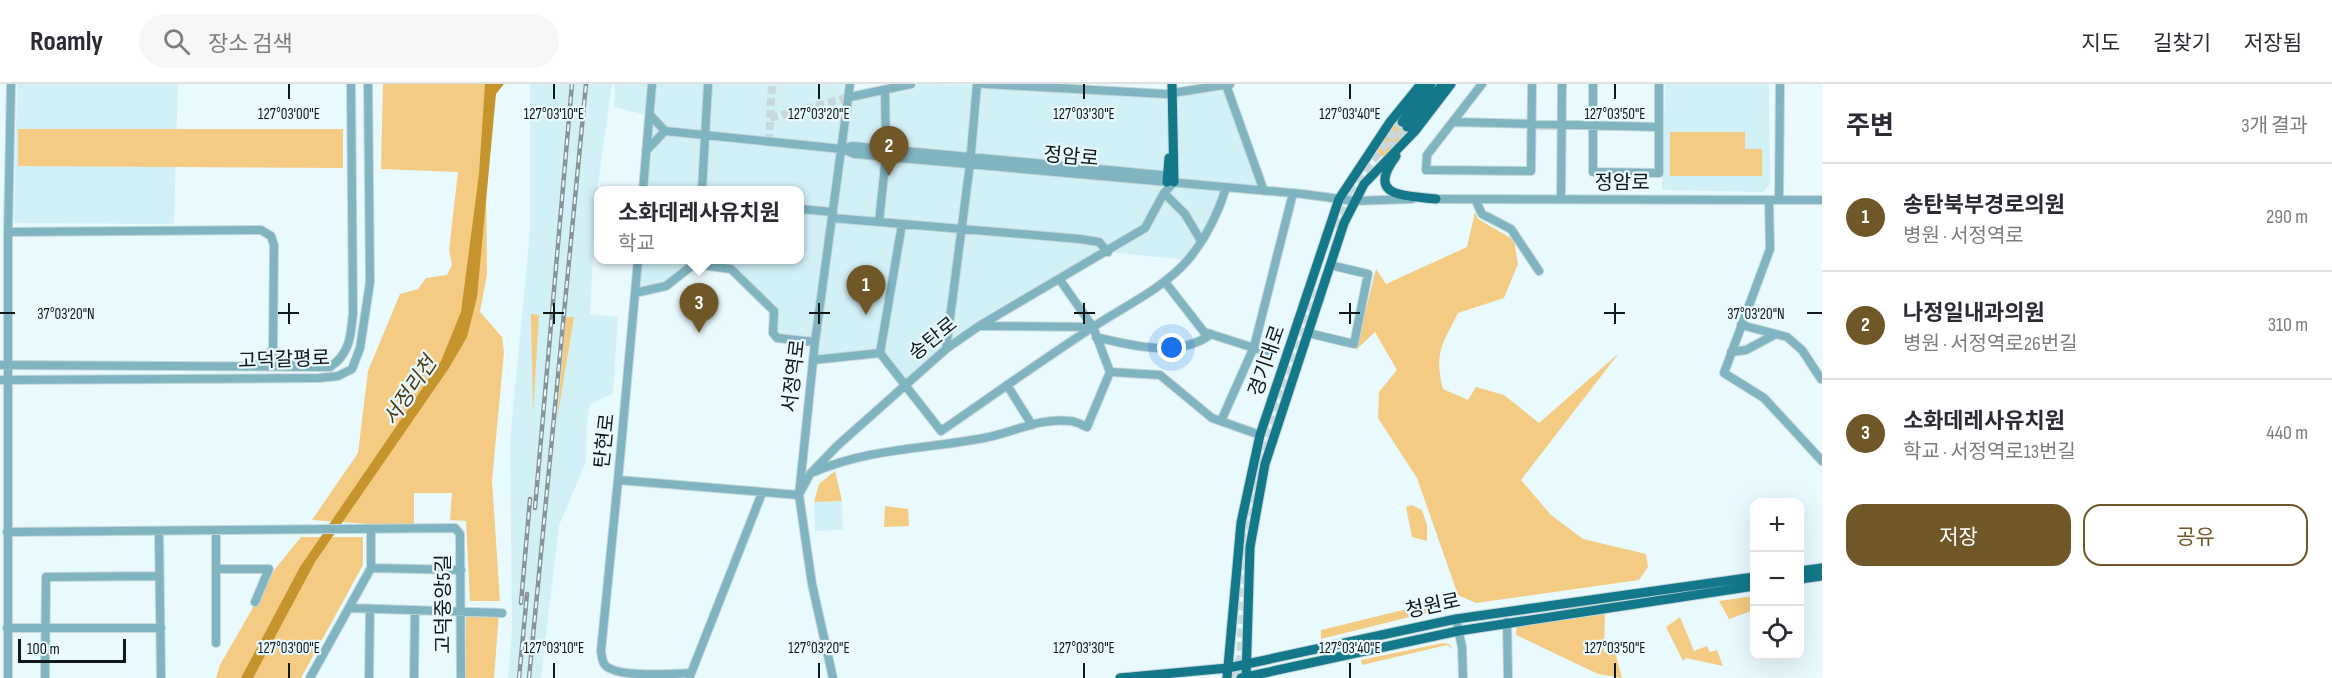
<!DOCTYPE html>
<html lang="ko">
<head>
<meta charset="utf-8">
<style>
  :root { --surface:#fff; --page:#f7f7f7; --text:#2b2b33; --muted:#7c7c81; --line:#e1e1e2; --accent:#705728 }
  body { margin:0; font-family:"Sofia Sans Condensed","Noto Sans KR",sans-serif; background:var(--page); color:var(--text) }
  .controls { position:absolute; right:18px; bottom:18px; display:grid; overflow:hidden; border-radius:12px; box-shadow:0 6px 24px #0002 }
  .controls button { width:54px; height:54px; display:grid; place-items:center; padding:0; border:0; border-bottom:2px solid var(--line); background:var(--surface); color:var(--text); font:30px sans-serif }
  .scale { position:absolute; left:18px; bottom:15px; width:108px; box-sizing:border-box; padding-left:6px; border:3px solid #11181a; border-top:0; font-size:16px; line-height:21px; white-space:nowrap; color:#11181a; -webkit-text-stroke:4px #e9fafe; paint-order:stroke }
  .you { position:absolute; left:1172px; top:264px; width:21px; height:21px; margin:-15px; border:4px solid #fff; border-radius:50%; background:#1a73e8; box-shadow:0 0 0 9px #1a73e833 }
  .badge { display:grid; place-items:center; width:39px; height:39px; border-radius:50%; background:var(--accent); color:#fff; font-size:20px; font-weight:700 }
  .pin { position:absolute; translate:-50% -50px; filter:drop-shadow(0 2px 3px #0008) }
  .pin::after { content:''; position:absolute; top:32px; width:21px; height:18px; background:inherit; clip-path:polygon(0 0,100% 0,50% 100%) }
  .popup { position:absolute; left:594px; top:102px; width:210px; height:78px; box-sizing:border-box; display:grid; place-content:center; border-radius:12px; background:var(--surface); filter:drop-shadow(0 2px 4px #0005); font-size:20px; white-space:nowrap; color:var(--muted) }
  .popup b { font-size:22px; color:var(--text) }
  .popup::after { content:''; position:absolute; left:50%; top:100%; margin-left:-12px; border:12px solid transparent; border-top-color:var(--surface) }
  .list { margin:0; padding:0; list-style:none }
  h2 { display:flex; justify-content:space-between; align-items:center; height:78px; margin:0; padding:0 24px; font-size:26px }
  h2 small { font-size:20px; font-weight:400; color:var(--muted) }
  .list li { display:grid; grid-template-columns:39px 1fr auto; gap:18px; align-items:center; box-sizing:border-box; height:108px; padding:0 24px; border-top:2px solid var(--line) }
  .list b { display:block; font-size:22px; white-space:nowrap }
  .list p { margin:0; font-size:20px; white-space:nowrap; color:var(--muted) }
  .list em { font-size:20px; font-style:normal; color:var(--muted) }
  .actions { display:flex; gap:12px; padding:18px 24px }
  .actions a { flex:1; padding:14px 0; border:2px solid var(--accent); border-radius:18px; text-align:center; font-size:21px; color:var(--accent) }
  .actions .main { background:var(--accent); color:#fff }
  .icon { flex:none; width:33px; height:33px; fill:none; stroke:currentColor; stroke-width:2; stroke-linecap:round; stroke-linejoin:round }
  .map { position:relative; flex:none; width:1822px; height:594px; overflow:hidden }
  header { display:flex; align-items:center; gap:36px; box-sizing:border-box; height:84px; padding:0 30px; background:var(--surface); border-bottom:2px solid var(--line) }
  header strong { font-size:28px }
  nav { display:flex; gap:33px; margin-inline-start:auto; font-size:21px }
  .search { width:420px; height:54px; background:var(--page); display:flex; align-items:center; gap:15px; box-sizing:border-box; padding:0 21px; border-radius:33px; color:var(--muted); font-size:22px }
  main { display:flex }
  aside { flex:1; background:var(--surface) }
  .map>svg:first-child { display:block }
  .built { fill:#d2f1f7 }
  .green { fill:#f3cb82 }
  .water { fill:#c6942c }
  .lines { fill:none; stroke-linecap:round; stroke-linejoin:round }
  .minor-tunnel { stroke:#c9d8dc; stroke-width:8; stroke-dasharray:8 4; stroke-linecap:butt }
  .major-tunnel { stroke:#c9d8dc; stroke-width:9; stroke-dasharray:9 4.5; stroke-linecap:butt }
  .minor-casing { stroke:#c6d6da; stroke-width:10 }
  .major-casing { stroke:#c6d6da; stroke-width:11 }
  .minor { stroke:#7fb4c0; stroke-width:8 }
  .major { stroke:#137889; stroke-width:9 }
  .rail-casing { stroke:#889497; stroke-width:4.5 }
  .rail { stroke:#e9fafe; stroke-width:2; stroke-dasharray:7; stroke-linecap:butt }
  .ticks { fill:none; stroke:#11181a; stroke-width:2 }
  .labels { text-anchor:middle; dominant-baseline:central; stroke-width:4.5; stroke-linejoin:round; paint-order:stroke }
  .street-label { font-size:20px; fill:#11181a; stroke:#e9fafe }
  .water-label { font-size:21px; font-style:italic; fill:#4f3a11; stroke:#e9fafe }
  .ticks-label { font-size:15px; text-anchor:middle; fill:#11181a; stroke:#e9fafe; stroke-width:4.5; stroke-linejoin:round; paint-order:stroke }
</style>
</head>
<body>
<header>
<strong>Roamly</strong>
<div class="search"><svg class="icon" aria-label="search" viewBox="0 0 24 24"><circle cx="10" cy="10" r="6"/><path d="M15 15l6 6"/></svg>장소 검색</div>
<nav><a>지도</a><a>길찾기</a><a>저장됨</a></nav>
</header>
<main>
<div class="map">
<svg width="1822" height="594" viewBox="0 0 1822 594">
  <rect width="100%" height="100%" fill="#e9fafe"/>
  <path class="built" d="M17,0H178L174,140L14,139Z
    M530,0H612L596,115L590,230L618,233L613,310L590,320L587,341L586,377L559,442L541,594H508L512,546L510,356L530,147Z
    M615,0H847L850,13L911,0L990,1L1166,10L1226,1L1264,107L1226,104L1188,176L1108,168L979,242L905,302L880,269L813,276L814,258L777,254L774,227L731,185L694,181L666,202L635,209L638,176H800V106H644L651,32L614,23Z
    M1665,0H1769L1770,100L1763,108L1662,106Z
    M842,417L843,446L815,447L814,418Z"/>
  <path class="green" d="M383,0H491L486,88L487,190L480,228L502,253L504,268L492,397L500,517H470L466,437L450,436L452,409H414V443L312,436L358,369L368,287L400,210L418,205L426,194L447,191L452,181L449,166L458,88L381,85Z
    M1395,33L1410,46L1384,72H1380L1377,66Z
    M18,45H343V84L18,82Z
    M1670,48H1745V65H1762V92H1670Z
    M1475,128L1478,135L1514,156L1518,180L1504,214L1458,229C1442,261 1434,269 1443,305L1468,316L1476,303L1504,311L1539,339L1619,269L1521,396L1551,431L1583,455L1646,470L1648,483L1639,496L1476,519L1458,511L1417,394L1378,334L1379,308L1397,286L1375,248L1356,266L1376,185L1386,200L1467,163Z
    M531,230L539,231L533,330Z
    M566,233H574L557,336V335Z
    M835,387L842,417L814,418L819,400Z
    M1412,421L1422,426L1427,441V457L1412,453L1406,423Z
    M885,422L908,425L909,442L884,443Z
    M301,453H363V481L301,594H216L220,581L275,485Z
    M1754,512V526L1729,535L1719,517Z
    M1440,517L1438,526L1321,555V546Z
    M1605,527L1604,568H1615L1622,594L1598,590L1516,551L1517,541Z
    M472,529H499L494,594H466V534Z
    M1680,533L1694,567L1707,562L1710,568L1717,566L1723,582L1686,574L1683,577L1666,543Z
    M1443,559L1449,560L1453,565L1447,561L1362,581L1361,576Z"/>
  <path class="water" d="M485,0H504L496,10L477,213L467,253L449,284L315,478L253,594H241L300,483L441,277L461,228L479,90Z"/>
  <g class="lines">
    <path class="minor-tunnel" d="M770,34L850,13
      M769,58L772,0"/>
    <path class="major-tunnel" d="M1389,64L1407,43
      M1348,108L1402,38
      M1338,144L1352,109
      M1281,303L1315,200
      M1232,594L1233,575
      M1240,594L1245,468L1254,407L1286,299"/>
    <g class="minor-casing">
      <path id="minor" d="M984,0L1166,10L1230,0
        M1482,0L1427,71L1426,86L1531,87L1532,0
        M1593,0V88L1659,89V0
        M1226,1L1264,107
        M850,13L911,0
        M651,32L665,47
        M1453,38L1659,43
        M665,47L842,65L855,70L1303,110L1354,117L1412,115
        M842,65L852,62L1172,92
        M646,67L665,47
        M643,106L652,0
        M702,106L708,0
        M1164,109L1185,130L1201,157
        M1430,115L1822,116
        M1475,115L1482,130L1511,145L1539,187
        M1561,115L1562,0
        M1769,116L1770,165L1724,289L1764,314L1822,377
        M1779,116L1780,0
        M800,125L833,128
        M832,134L1080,155L1099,158L1108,168
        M879,138L886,72L885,6
        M8,148L261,146L271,152L274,161L273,265
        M638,176L618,396L799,411
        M1165,198L1204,248L1270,269
        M635,209L666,202L694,180L731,185L774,227L773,249L777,254L815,258
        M1741,241L1787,253L1802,266L1821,295
        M981,242L1093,243L1060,196
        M1093,243L1110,288L1160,291L1212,334L1260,351
        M1308,249L1354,260L1368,190L1330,181
        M1096,253C1132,262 1180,274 1211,250
        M273,265L294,283
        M946,265L970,80L977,0
        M1731,268L1746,266L1774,251
        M880,269L941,347C992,312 1042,276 1093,243C1125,222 1162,205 1187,177C1205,156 1218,129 1226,104
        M813,276L880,269L902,140
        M0,281L330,283C350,270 351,251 353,229L351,0
        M257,282L273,265
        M0,296L319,294L338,292L352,285L360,264L370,198L368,0
        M1007,301L1032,341
        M1221,337L1254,263L1293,109
        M814,388C869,364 927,365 984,354C1012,349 1041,333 1070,337C1075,337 1082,341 1087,343L1110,288
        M618,396L601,567C602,572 602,578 605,581C616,594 672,590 691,589
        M801,407L810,390L837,362L946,265L979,242L1145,144L1164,109L1174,98
        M7,448L455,444L460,450L461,594
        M159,448L161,594
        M371,484L461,486
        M217,485H269L255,518
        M349,524L502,529
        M1456,535L1462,563L1463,594
        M1507,538L1508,594
        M7,544H161
        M216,559V447
        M690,592L762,409
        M8,594V148L11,0
        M45,594L46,493L159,492
        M310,594L371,484V445
        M369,594L370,525
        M414,594L415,526
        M833,594L812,500L799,411L815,258L850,0"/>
    </g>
    <g class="major-casing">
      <path id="major" d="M1172,0L1174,98
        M1402,38L1431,0
        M1407,43L1443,0
        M1396,72C1365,114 1405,111 1436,115
        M1167,98L1169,74
        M1800,487L1822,484
        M1800,495L1822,492
        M1120,594L1228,584L1456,535L1754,493
        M1227,594L1241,439L1260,351L1339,115L1390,38L1421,0
        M1241,594L1458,547L1754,502
        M1246,594L1250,463L1265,380L1344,139L1364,100L1415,47L1451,0"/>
    </g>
    <use href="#minor" class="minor"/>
    <use href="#major" class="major"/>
    <g class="rail-casing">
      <path id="rail" d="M535,424L572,0
        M521,519L530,415
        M519,594L527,510
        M529,594L586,0"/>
    </g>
    <use href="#rail" class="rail"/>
  </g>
  <path class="ticks" d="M289,0V15M554,0V15M819,0V15M1084,0V15M1350,0V15M1615,0V15M289,219V240M554,219V240M819,219V240M1084,219V240M1350,219V240M1615,219V240M0,229H15M278,229H299M543,229H564M809,229H830M1074,229H1095M1339,229H1360M1604,229H1625M1807,229H1822M289,579V594M554,579V594M819,579V594M1084,579V594M1350,579V594M1615,579V594"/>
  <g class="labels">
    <g class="street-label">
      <text transform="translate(1071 73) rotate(5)">정암로</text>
      <text x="1622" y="99">정암로</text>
      <text transform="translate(933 255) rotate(-39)">송탄로</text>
      <text transform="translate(284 276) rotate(-2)">고덕갈평로</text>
      <text transform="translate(1267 277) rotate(-71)">경기대로</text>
      <text transform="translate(794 292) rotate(-83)">서정역로</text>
      <text transform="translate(605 357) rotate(-84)">탄현로</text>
      <text transform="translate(444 520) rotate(-90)">고덕중앙5길</text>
      <text transform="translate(1433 522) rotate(-12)">청원로</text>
    </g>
    <g class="water-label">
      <text transform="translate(410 307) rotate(-56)">서정리천</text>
    </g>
  </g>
  <g class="ticks-label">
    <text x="289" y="35">127°03'00"E</text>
    <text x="554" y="35">127°03'10"E</text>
    <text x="819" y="35">127°03'20"E</text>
    <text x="1084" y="35">127°03'30"E</text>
    <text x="1350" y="35">127°03'40"E</text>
    <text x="1615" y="35">127°03'50"E</text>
    <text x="66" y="235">37°03'20"N</text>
    <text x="1756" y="235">37°03'20"N</text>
    <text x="289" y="569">127°03'00"E</text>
    <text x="554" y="569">127°03'10"E</text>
    <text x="819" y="569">127°03'20"E</text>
    <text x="1084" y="569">127°03'30"E</text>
    <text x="1350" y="569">127°03'40"E</text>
    <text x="1615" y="569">127°03'50"E</text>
  </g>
</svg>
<div class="controls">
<button>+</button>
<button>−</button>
<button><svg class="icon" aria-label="locate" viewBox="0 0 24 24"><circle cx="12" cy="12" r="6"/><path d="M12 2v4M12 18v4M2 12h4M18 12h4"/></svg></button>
</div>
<div class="scale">100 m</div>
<div class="you"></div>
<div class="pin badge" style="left:866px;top:231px">1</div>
<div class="pin badge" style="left:889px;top:92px">2</div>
<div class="pin badge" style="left:699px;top:249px">3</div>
<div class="popup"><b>소화데레사유치원</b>학교</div>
</div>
<aside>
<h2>주변<small>3개 결과</small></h2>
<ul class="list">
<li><span class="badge">1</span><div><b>송탄북부경로의원</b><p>병원 · 서정역로</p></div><em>290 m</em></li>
<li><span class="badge">2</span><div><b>나정일내과의원</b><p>병원 · 서정역로26번길</p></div><em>310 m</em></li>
<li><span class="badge">3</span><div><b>소화데레사유치원</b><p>학교 · 서정역로13번길</p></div><em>440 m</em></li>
</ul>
<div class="actions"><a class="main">저장</a><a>공유</a></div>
</aside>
</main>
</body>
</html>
